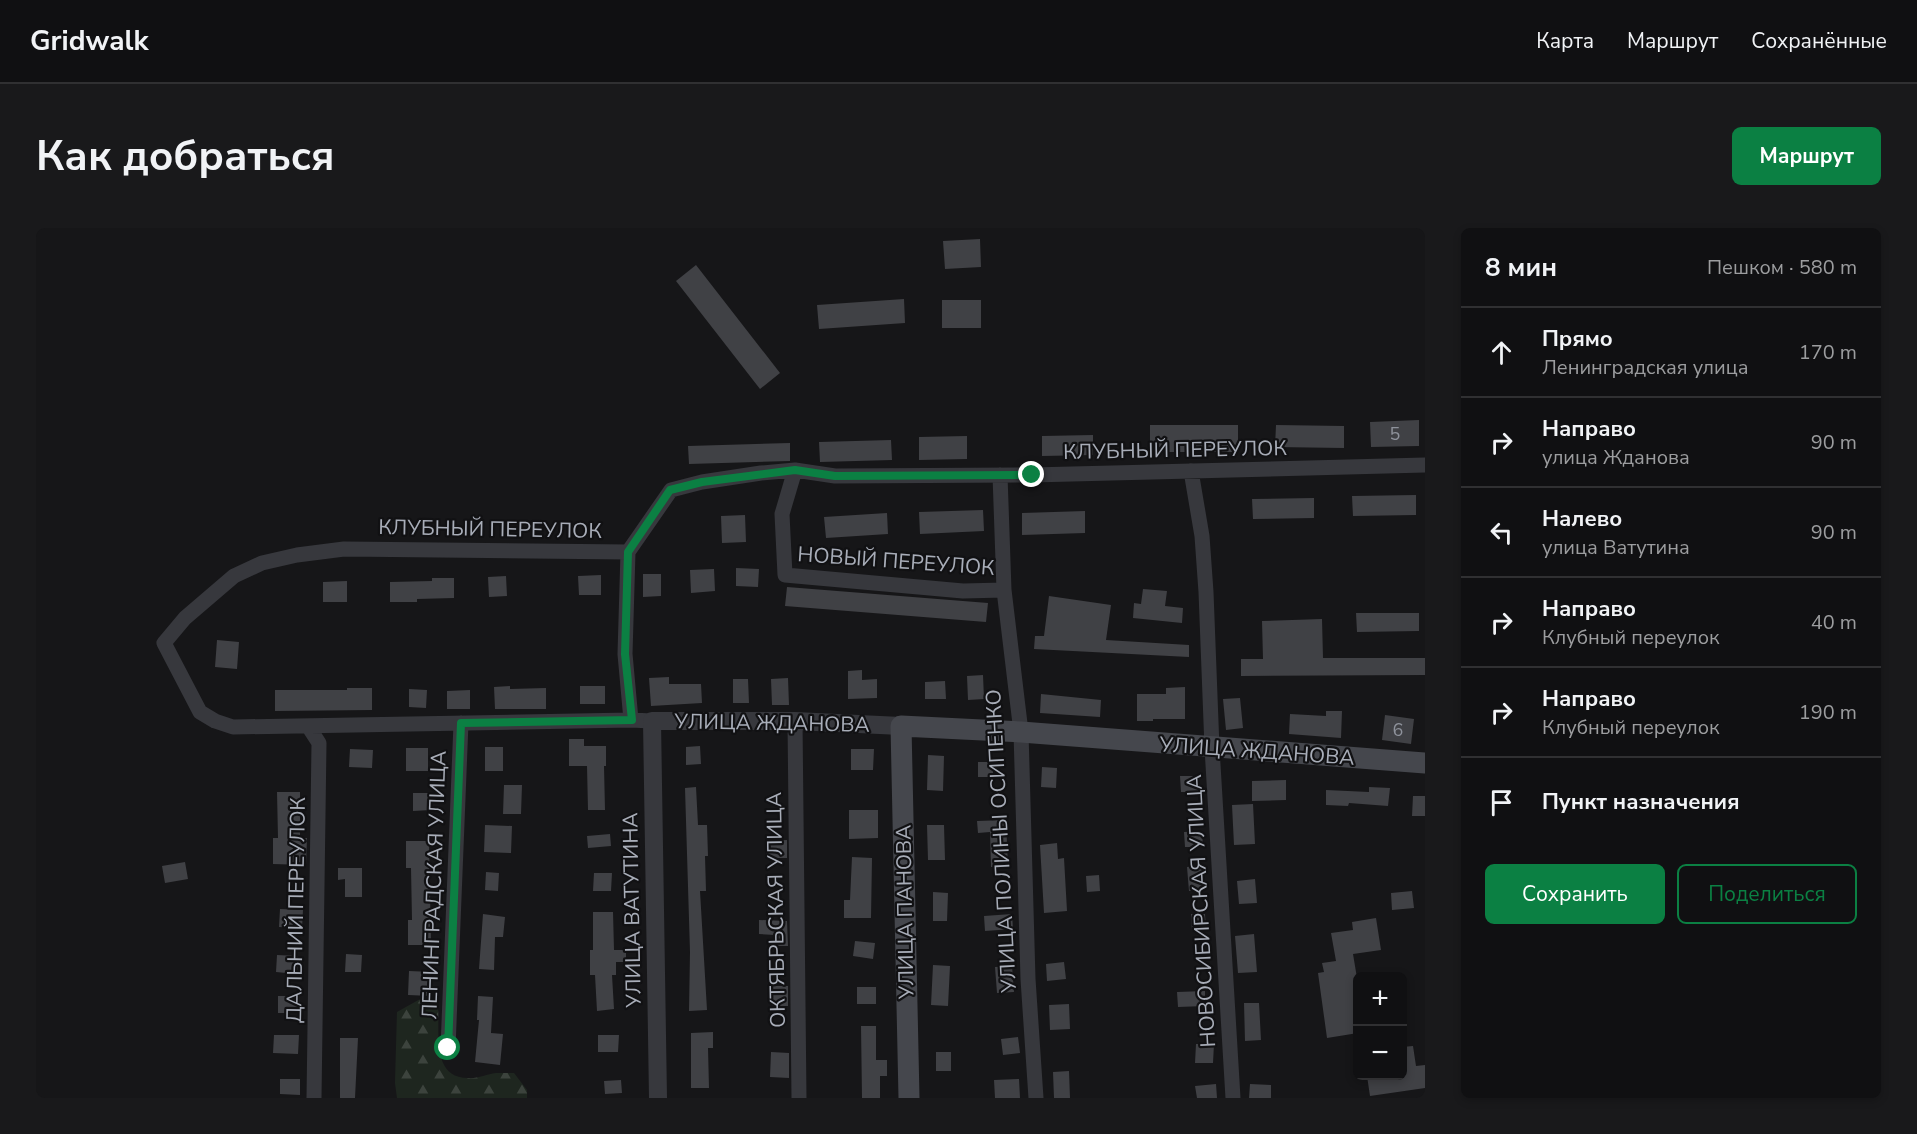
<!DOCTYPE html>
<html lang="ru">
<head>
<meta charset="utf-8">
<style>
  :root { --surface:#101012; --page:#19191b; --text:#f1f3f6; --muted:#9c9d9f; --line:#303032; --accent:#0b8043 }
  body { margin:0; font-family:"Nunito Sans",sans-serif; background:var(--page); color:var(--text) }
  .controls { position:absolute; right:18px; bottom:18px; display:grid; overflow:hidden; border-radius:9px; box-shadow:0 3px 9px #0003 }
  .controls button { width:54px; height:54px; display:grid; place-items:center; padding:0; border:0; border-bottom:2px solid var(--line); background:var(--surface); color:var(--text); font:30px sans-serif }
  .stop { position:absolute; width:18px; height:18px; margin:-14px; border:4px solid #0b8043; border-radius:50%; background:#fff }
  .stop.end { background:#0b8043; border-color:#fff; box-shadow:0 2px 6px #0008 }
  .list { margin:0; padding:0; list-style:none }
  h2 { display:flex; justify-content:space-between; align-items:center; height:78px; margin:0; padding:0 24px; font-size:26px }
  h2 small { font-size:20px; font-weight:400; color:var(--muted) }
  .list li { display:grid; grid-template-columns:39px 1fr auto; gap:18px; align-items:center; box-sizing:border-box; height:90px; padding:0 24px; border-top:2px solid var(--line) }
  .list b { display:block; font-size:22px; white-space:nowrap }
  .list p { margin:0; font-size:20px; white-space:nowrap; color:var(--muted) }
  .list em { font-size:20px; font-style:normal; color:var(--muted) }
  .actions { display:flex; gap:12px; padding:18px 24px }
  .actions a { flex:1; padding:14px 0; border:2px solid var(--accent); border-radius:9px; text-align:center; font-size:21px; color:var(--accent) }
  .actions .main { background:var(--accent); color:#fff }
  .icon { flex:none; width:33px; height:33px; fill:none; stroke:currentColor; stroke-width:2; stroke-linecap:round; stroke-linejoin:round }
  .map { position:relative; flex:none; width:1389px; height:870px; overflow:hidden; border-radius:9px }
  header { display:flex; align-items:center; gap:36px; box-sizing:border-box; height:84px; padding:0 30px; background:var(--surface); border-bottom:2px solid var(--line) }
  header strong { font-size:28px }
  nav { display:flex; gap:33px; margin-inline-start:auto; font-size:21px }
  .intro { display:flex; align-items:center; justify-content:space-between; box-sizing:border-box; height:144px; padding:0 36px }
  h1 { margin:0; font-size:42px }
  .button { padding:15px 27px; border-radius:9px; background:var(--accent); color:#fff; font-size:21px; font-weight:700 }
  main { display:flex; gap:36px; padding:0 36px }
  aside { flex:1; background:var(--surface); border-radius:9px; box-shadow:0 3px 9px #0003 }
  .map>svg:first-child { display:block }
  .forest { fill:url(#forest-firs) }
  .building { fill:#404145 }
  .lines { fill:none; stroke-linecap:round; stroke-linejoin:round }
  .minor { stroke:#37383d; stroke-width:15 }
  .tertiary { stroke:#37383d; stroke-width:18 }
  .secondary { stroke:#45474d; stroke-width:21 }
  .route { stroke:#0b8043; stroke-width:8 }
  .labels { text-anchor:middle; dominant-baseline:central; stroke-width:4.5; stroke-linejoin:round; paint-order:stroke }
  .number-label { font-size:18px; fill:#8e929b }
  .street-label { font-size:21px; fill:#a8adb8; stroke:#111113 }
</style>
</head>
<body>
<header>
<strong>Gridwalk</strong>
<nav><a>Карта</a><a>Маршрут</a><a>Сохранённые</a></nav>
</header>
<div class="intro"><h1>Как добраться</h1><a class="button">Маршрут</a></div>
<main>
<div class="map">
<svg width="1389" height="870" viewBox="0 0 1389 870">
  <defs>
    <pattern id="forest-firs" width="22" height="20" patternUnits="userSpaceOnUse" patternTransform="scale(1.5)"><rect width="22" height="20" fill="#1e261f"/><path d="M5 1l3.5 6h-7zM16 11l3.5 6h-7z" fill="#3c433d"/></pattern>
  </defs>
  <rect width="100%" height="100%" fill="#161618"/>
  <path class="forest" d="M386,770L402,779C404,805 395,850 432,850C441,851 451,846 460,845C466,845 472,845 478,845L491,862V870H361L359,855L361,784Z"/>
  <path class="building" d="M944,11L945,39L909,41L907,13Z
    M660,37L744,145L724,161L640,53Z
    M868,71L869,95L783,101L781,77Z
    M906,72H945V100H906Z
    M1383,192V218L1335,219L1334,194Z
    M1114,197H1202V224H1114Z
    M1240,197L1308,198V220L1239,219Z
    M1057,207V227L1006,228V208Z
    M931,208V231L883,232V209Z
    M855,212L856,232L784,234L783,214Z
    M754,215V233L653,236L652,218Z
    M1380,267V287L1317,288L1316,268Z
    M1278,270V290L1217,291L1216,271Z
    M947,282L948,303L884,306L883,284Z
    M1049,283V305L986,307V285Z
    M851,285L852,306L790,310L788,289Z
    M709,287L710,314L686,315L685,288Z
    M700,340L723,341L722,359L700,358Z
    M678,341L679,363L655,365L654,342Z
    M607,346H625V368L607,369Z
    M565,347V367H543L542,348Z
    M470,348L471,368L453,369L452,349Z
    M396,350H418V370L381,371V374H354V354L396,353Z
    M311,353V374H287V354Z
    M751,359L952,375L950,394L749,378Z
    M1107,361L1131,363L1129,378L1147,380L1146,395L1097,390L1098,375L1105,376Z
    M1013,368L1075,377L1070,412L1153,417V429L998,421L999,408H1008Z
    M1320,385H1383V403L1321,404Z
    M1286,391L1287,430H1389V447L1205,448V431H1227L1226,393Z
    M181,412L203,414L201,441L179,439Z
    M826,442V452L841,451V470L812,471V443Z
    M947,447L948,471L932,472L931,448Z
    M633,449V456H665L666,475L615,478L613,450Z
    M752,450L753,477H736L735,451Z
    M697,451H712L713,475H697Z
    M909,453L910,471H889V454Z
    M474,458V461L510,460V481H459L458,459Z
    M544,458H569V476H544Z
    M1149,459V491H1117V493H1101V466H1130V460Z
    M311,460H336V482L239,483V462H311Z
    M373,461L391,462L390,480L373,479Z
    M434,462V481H411V463Z
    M1005,466L1065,472L1064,489L1004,485Z
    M1204,470L1207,500L1190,502L1187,471Z
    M1290,483H1306L1305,510L1253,506L1254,486L1290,488Z
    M1349,487L1378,491L1375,516L1346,512Z
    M533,511H548V518H570V538H568L569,582H552L551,538H533Z
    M664,518L665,536L650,537V519Z
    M449,519H467V543H449Z
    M370,520H392V543H370Z
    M314,521L337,522L336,540L313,539Z
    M815,521H838L837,542H815Z
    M892,527L908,528L907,563L891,562Z
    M942,534H957V549H942Z
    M1006,539L1021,540L1020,560L1005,559Z
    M1144,548H1162L1163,564H1145Z
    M1250,552V572L1216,573V553Z
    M468,557H486L485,586H467Z
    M660,559L662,597H671L672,628H669L670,663H664L671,782L653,783L654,724L649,560Z
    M1333,559L1354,560L1352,578L1313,575L1312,578L1290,577V562L1333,564Z
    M241,564H264V610H271L270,637L237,636V610H242Z
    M377,565H394L395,582L377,583Z
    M1377,568H1389V588H1376Z
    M1217,576L1219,616L1198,617L1196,577Z
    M813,582H842V610L813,611Z
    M970,592L972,639H955L954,604L942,605L941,593Z
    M449,597L476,598L475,625L448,624Z
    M891,597H908L909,632H892Z
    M1166,603L1167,619H1149L1148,604Z
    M574,606L575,618L552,620L551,608Z
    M751,612V630H730V613Z
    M370,613H393L395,717H372V692H376L375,640H370Z
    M1021,615L1022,631L1028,630L1031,683L1008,685L1004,617Z
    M816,629L836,630L835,690H808V672H814Z
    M149,634L152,651L129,655L126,638Z
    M1167,637L1169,662L1153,663L1151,639Z
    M302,640H326V669H309V651L302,652Z
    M450,644L463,645L462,663L449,662Z
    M558,645H576L575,663H557Z
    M1063,647L1064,663L1051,664L1050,648Z
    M1219,651L1221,675L1203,676L1201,653Z
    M1376,663L1378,680L1356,682L1355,665Z
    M897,664L912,665L911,693H897Z
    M244,681L267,682L266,700L243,699Z
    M557,684H577L578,722H590V734H580V747H576L578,781L561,783L559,747H554V722H557Z
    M447,686L469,689L467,709H459L458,742L443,741Z
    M976,686L977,701L949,703L948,688Z
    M1155,686H1169L1170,703H1156Z
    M1340,690L1345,722L1317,726L1322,756V805L1291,810L1282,745L1288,744L1286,735L1300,733L1295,705L1317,702L1316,694Z
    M723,692L751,693L752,718H738L739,707L723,706Z
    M1218,706L1221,744L1202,745L1199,708Z
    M819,713L839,715L837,731L817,728Z
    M310,726L326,727L325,744H309Z
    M241,727L262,728L261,746L240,744Z
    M1028,734L1030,751L1011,753L1010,736Z
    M897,737L914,738L912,778L895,777Z
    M976,738L978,764L961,765L959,739Z
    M373,743L396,744L395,768L372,767Z
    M736,758H752V778H736Z
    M821,759H840V776H821Z
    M1169,763V778L1142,779L1141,764Z
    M242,768H264V785H242Z
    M442,768L457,769L455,805L467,806L464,837L439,834L443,792H441Z
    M1208,775H1223L1225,812L1209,813Z
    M1033,776L1034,801L1014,802L1013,777Z
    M825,798H840V832H851V848H844V870H826Z
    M677,804V820H672L673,860H655V805Z
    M238,807H263L262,826L237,825Z
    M562,807H583L582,824H562Z
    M982,809L984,825L967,827L965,811Z
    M304,810H322L319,870H304Z
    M1160,816H1178L1177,835H1159Z
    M1377,818L1380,838L1389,837V860L1334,868L1331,848H1366V819Z
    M735,824L753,825V850L734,849Z
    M900,824H915V843H900Z
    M1033,843L1034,870H1018L1017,844Z
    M244,851H264V867L244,866Z
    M983,851L984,870H959L958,852Z
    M585,852L586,865L569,866L568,853Z
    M1180,856L1181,870H1161L1159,858Z
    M1214,856L1235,857V870H1213Z"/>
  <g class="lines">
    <path class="minor" d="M759,242L746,286L749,347L927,363L968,362
      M1155,243L1166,308L1170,364L1176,520L1197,870
      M964,247L968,362L985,504L992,751L1000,870
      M592,324L308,321L261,327L226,335L198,348L149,390L128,415L164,484L179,493L197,499L595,492L616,493
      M592,324L635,262L666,254L725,245L759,242L799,248L996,247L1389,237
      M592,324L589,426L595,492
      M759,493L763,870
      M272,498L283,515L278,870
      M412,820L425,495"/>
    <path class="tertiary" d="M622,870L616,493H759L865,498"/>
    <path class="secondary" d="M873,870L865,498L985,504L1389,535"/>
  </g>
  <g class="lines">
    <path class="route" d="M412,820L425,495L596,492L589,426L592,324L634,262L666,254L759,242L799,248L996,247"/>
  </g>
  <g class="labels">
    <g class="number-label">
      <text x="1359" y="206">5</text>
      <text x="1362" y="502">6</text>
    </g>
    <g class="street-label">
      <text transform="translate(1139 222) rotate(-1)">КЛУБНЫЙ ПЕРЕУЛОК</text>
      <text transform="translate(454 301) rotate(1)">КЛУБНЫЙ ПЕРЕУЛОК</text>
      <text transform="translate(860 333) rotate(4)">НОВЫЙ ПЕРЕУЛОК</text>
      <text transform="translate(736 495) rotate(1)">УЛИЦА ЖДАНОВА</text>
      <text transform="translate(1221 523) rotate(4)">УЛИЦА ЖДАНОВА</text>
      <text transform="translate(965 613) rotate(-93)">УЛИЦА ПОЛИНЫ ОСИПЕНКО</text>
      <text transform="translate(398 657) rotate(-88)">ЛЕНИНГРАДСКАЯ УЛИЦА</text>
      <text transform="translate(260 682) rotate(-89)">ДАЛЬНИЙ ПЕРЕУЛОК</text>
      <text transform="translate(596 682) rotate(-91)">УЛИЦА ВАТУТИНА</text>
      <text transform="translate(740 682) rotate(-91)">ОКТЯБРЬСКАЯ УЛИЦА</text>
      <text transform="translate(1165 683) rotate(-93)">НОВОСИБИРСКАЯ УЛИЦА</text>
      <text transform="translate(869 684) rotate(-91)">УЛИЦА ПАНОВА</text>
    </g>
  </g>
</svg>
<div class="controls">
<button>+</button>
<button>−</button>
</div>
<div class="stop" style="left:412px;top:820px"></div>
<div class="stop end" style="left:996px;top:247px"></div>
</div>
<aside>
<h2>8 мин<small>Пешком · 580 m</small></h2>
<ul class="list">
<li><svg class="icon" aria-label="ahead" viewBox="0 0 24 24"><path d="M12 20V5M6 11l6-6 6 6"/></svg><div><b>Прямо</b><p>Ленинградская улица</p></div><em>170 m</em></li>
<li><svg class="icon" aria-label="right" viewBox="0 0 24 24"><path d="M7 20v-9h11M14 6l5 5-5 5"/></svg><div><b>Направо</b><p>улица Жданова</p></div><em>90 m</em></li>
<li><svg class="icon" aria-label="left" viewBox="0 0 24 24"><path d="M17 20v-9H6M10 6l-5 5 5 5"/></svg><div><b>Налево</b><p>улица Ватутина</p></div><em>90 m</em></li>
<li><svg class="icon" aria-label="right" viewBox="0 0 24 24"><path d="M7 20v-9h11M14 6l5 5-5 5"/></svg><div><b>Направо</b><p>Клубный переулок</p></div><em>40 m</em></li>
<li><svg class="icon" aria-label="right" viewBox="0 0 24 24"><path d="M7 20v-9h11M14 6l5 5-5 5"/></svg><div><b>Направо</b><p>Клубный переулок</p></div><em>190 m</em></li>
<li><svg class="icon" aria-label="arrive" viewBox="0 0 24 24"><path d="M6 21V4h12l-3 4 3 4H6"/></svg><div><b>Пункт назначения</b></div></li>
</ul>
<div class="actions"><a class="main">Сохранить</a><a>Поделиться</a></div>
</aside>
</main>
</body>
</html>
